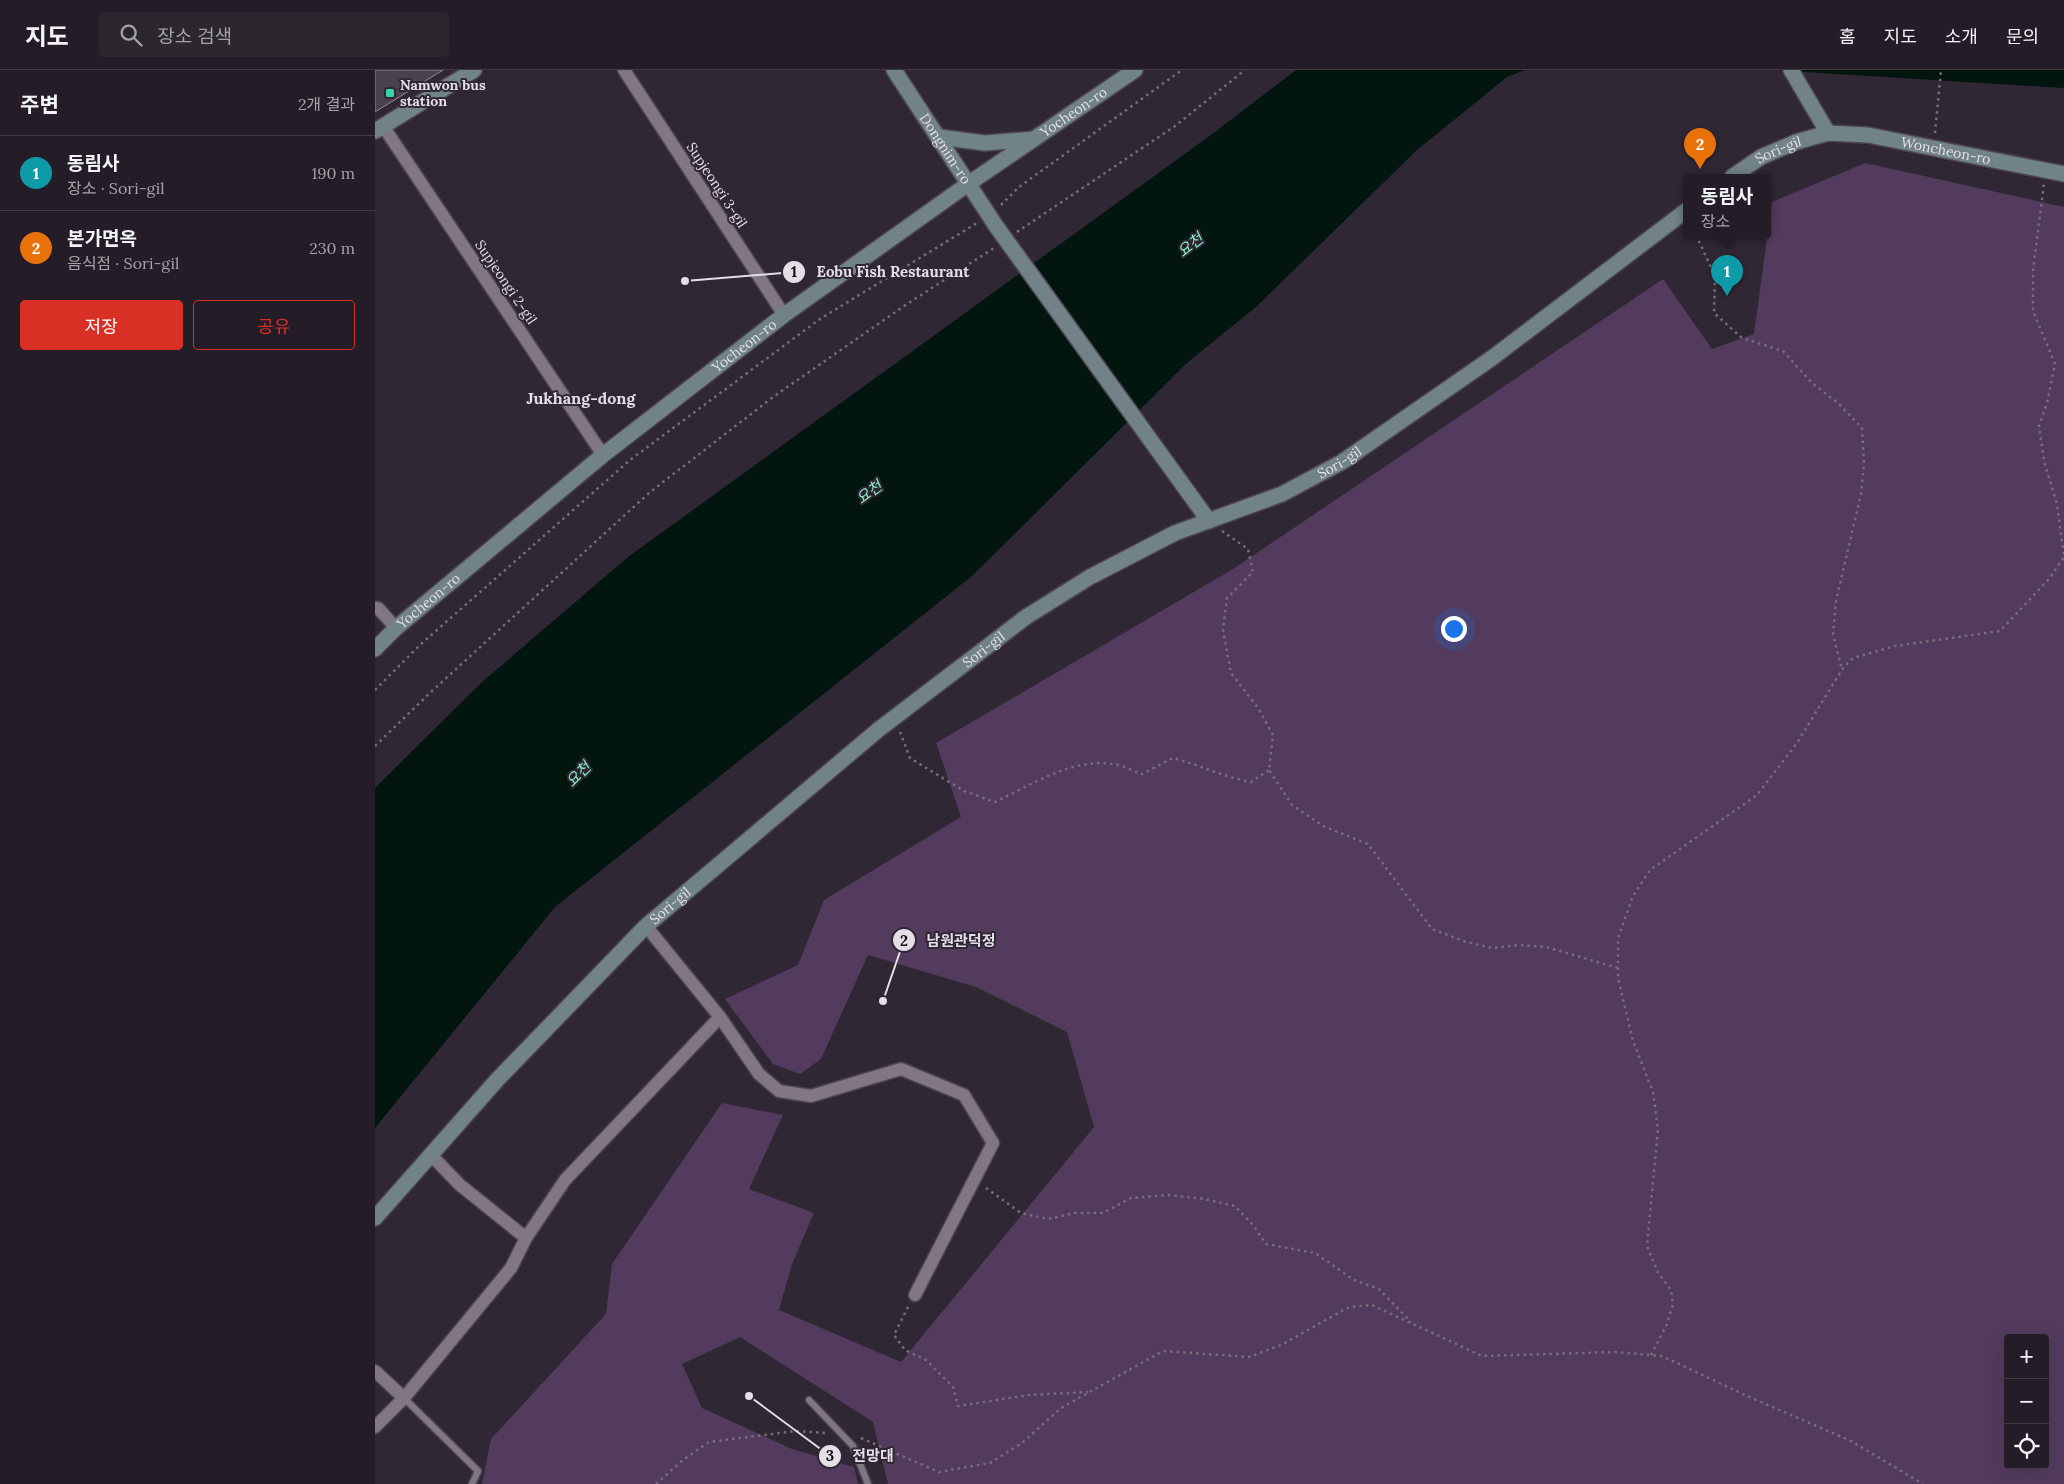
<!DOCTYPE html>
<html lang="ko">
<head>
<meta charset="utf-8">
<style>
  :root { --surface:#241d27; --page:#2c262f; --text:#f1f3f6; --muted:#a3a2a7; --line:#413b44; --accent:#d93025 }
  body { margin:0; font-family:Lora,"Noto Sans KR",serif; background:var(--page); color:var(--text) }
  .controls { position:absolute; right:15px; bottom:15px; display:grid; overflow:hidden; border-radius:5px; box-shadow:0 5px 20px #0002 }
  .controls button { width:45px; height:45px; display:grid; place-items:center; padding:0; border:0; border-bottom:1px solid var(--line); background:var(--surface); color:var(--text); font:25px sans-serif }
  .you { position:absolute; left:1078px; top:558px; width:18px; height:18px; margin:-12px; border:4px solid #fff; border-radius:50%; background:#1a73e8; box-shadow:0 0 0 8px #1a73e833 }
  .badge { display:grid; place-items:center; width:32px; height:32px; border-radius:50%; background:var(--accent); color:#fff; font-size:16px; font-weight:700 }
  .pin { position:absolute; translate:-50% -41px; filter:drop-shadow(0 1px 2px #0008) }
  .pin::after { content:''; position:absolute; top:26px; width:18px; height:15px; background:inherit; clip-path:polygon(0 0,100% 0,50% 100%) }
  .popup { position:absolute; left:1308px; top:104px; width:88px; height:65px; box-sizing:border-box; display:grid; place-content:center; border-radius:5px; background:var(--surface); filter:drop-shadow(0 1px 4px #0005); font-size:16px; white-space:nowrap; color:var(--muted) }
  .popup b { font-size:19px; color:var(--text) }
  .popup::after { content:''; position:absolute; left:50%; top:100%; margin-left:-10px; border:10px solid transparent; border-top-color:var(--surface) }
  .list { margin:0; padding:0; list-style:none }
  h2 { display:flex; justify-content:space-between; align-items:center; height:65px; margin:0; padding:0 20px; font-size:21px }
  h2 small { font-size:16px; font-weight:400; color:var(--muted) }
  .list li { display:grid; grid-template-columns:32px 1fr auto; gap:15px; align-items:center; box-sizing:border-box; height:75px; padding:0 20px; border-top:1px solid var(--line) }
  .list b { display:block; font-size:19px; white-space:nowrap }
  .list p { margin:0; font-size:16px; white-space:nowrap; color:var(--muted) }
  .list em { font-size:16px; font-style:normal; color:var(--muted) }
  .actions { display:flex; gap:10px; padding:15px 20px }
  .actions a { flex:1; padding:11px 0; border:1px solid var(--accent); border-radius:5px; text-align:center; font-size:18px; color:var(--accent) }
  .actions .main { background:var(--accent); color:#fff }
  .icon { flex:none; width:28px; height:28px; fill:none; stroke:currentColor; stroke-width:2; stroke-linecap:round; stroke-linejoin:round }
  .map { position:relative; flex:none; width:1689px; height:1414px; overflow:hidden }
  header { display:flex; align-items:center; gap:30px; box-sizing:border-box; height:70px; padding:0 25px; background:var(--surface); border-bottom:1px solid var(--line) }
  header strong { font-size:24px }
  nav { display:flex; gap:28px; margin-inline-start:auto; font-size:18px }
  .search { width:350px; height:45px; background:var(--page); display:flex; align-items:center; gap:12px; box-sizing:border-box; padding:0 18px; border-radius:5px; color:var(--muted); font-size:19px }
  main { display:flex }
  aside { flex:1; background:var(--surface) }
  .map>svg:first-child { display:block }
  .green { fill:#523b5d; fill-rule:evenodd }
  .water { fill:#02160f }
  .building { fill:#4a414f; stroke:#928797 }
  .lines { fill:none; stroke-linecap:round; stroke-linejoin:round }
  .lane-casing { stroke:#4d4651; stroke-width:9 }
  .street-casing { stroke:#4d4651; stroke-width:15 }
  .secondary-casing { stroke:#4d4651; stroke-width:18 }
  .path { stroke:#766e7a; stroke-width:2.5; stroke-dasharray:2.5 4; stroke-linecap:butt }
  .lane { stroke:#807686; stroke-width:6 }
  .street { stroke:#807686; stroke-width:12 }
  .secondary { stroke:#718386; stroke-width:15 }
  .secondary-bridge-casing { stroke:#4d4651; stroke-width:18; stroke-linecap:butt }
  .secondary-bridge { stroke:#718386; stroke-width:15 }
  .poi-dot { fill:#38d4a6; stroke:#302734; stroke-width:2 }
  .labels { text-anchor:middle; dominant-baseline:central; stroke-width:4; stroke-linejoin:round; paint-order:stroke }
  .poi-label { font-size:14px; font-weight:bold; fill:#e4dee7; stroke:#302734; text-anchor:start }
  .street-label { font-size:14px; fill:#e4dee7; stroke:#302734 }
  .water-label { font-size:15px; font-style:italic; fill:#88f1cb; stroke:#302734 }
  .quarter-label { font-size:16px; font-weight:bold; fill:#e4dee7; stroke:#302734 }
  .leader { fill:none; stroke:#e4dee7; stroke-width:2 }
  .callout-dot { fill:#e4dee7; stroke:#302734; stroke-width:2 }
  .mark-label { font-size:15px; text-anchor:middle; font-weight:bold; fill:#111 }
  .callout-label { font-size:15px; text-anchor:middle; font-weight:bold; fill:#e4dee7; stroke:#302734; stroke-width:4; stroke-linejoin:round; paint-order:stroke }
</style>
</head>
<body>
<header>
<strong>지도</strong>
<div class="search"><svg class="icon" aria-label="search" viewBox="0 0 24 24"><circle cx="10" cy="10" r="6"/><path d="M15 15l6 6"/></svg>장소 검색</div>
<nav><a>홈</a><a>지도</a><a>소개</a><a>문의</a></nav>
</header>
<main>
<aside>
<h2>주변<small>2개 결과</small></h2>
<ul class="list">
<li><span class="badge" style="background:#0f9aa8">1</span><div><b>동림사</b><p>장소 · Sori-gil</p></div><em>190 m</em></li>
<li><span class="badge" style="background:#e8710a">2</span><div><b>본가면옥</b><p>음식점 · Sori-gil</p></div><em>230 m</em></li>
</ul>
<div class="actions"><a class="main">저장</a><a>공유</a></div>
</aside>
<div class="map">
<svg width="1689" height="1414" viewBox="0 0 1689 1414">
  <rect width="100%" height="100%" fill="#302734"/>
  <path class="green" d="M1490,93L1689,137V1414H513L498,1352L365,1267L307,1294L327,1338L417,1379L479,1397L483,1414H107L116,1369L231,1244L237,1194L347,1033L408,1045L374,1119L439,1143L417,1194L404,1240L526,1292L719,1057L692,962L601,917L493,885L446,989L425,1004L398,994L350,929L423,895L449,830L586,747L561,673L858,499L1288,209L1337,279L1379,264L1397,132ZM1633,1268H1670V1395H1633Z"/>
  <path class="water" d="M921,0H1150L1132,7L1042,80L882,236L812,293L597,506L180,837L0,1058V718L106,613L253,487L840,62Z
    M1401,0H1689V18Z"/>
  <path class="building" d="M0,0H68L0,42Z"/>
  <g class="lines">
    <g class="lane-casing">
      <path id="lane" d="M29,1328L103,1401L97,1414
        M434,1330L478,1376L493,1414"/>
    </g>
    <g class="street-casing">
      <path id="street" d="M249,0L409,245
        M8,56L228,385
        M0,538H3L21,558
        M345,947L384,1004L404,1021L436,1026L526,999L589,1025L618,1073L540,1225
        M55,1084L85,1115L151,1168
        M0,1301L29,1328
        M0,1357L29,1328L136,1198L151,1168L190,1110L345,947L271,856"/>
    </g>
    <g class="secondary-casing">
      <g id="secondary">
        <path id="s1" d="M519,0L621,156"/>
        <path d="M1416,0L1453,63"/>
        <path d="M0,61L99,0"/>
        <path d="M564,67L610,73L659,69"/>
        <path id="s2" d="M1357,107L1386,87L1421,72L1453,63L1493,65L1689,104"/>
        <path d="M813,422L834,451"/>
        <path id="s3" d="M0,579L21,558L228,385L409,245L593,114L760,0"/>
        <path id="s4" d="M0,1148L122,1010L271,856L503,660L651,547L715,507L800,463L907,424L967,392L1117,288L1312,140"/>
      </g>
    </g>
    <path class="path" d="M1560,63L1566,0
      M626,135L644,117L807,0
      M642,162L800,56L870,0
      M1321,165L1340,206L1339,243L1367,268L1408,281L1437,313L1463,333L1487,358L1489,394L1486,424L1461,531L1458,564L1467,600
      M847,461L873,479L878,502L852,528L848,560L856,603L883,638L898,665L894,700L917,735L948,756L993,774L1057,859L1091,872L1117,878L1145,875L1171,877L1243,898
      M0,620L45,575L255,390L445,249L602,153
      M525,662L535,688L589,721L620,732C656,715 696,688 738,694C747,695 758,701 767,704L798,688C824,695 849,707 876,712L894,700
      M0,676L57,621L274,423L398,327L529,236L619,178
      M611,1118L646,1143L673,1149L700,1143H728L756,1128L793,1125L829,1129L860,1136L878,1155L891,1174L940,1183L979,1210L1004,1219L1036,1252
      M533,1237L519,1265L530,1280L551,1290L578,1317L583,1336L654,1325L713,1322
      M1276,1285L1291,1256L1298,1235L1296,1220L1282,1201L1272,1176L1283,1059L1278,1022L1258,971L1243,908V868L1258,826L1275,800L1382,725L1422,673L1468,598L1478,588L1520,576L1625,561L1674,509L1689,487L1682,434L1669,391L1664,356L1672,333L1680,294L1658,241V200L1669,114
      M486,1368L564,1402L615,1393L647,1373L686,1338L788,1281L874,1287L906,1275L974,1237L997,1235L1107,1286L1240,1282L1287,1286L1370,1325L1476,1371L1548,1414
      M281,1414L308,1390L334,1372L421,1361L451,1363"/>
    <use href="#lane" class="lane"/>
    <use href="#street" class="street"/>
    <use href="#secondary" class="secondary"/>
    <g class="secondary-bridge-casing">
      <path id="secondary-bridge" d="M621,156L813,422"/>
    </g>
    <use href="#secondary-bridge" class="secondary-bridge"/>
  </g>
  <rect class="poi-dot" x="10" y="18" width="10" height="10" rx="2.5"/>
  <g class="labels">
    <g class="poi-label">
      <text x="25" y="15">Namwon bus<tspan x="25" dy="16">station</tspan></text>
    </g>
    <g class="street-label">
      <text stroke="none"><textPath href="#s3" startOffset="882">Yocheon-ro</textPath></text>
      <text stroke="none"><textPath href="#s1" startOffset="94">Dongnim-ro</textPath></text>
      <text stroke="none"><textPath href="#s2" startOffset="226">Woncheon-ro</textPath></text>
      <text stroke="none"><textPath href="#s2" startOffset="54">Sori-gil</textPath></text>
      <text transform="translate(342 115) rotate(57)">Supjeongi 3-gil</text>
      <text transform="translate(131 212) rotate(56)">Supjeongi 2-gil</text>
      <text stroke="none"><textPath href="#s3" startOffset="478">Yocheon-ro</textPath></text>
      <text stroke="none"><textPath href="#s4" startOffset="1239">Sori-gil</textPath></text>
      <text stroke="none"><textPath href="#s3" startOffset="72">Yocheon-ro</textPath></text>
      <text stroke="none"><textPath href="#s4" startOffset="835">Sori-gil</textPath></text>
      <text stroke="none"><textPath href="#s4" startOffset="430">Sori-gil</textPath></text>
    </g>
    <g class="water-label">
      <text transform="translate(815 175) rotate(-38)">요천</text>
      <text transform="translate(494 422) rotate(-36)">요천</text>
      <text transform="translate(203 704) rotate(-45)">요천</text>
    </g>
    <g class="quarter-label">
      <text x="206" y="328">Jukhang-dong</text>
    </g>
  </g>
  <path class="leader" d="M310 211L419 202M508 931L529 870M374 1326L455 1386"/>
  <g class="callout-dot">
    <circle cx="310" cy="211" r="5"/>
    <circle cx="508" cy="931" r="5"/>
    <circle cx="374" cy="1326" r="5"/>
    <circle cx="419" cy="202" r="12"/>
    <circle cx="529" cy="870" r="12"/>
    <circle cx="455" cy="1386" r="12"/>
  </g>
  <g class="mark-label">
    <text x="419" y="207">1</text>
    <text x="529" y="876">2</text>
    <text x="455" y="1391">3</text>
  </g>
  <g class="callout-label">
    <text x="518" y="207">Eobu Fish Restaurant</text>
    <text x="586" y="876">남원관덕정</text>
    <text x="498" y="1391">전망대</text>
  </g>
</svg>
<div class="controls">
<button>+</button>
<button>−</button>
<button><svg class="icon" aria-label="locate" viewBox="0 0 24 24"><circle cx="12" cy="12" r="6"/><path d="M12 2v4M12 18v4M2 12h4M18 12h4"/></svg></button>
</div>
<div class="you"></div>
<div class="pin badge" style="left:1352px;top:226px;background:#0f9aa8">1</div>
<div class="popup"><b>동림사</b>장소</div>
<div class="pin badge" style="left:1325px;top:99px;background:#e8710a">2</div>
</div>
</main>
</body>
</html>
